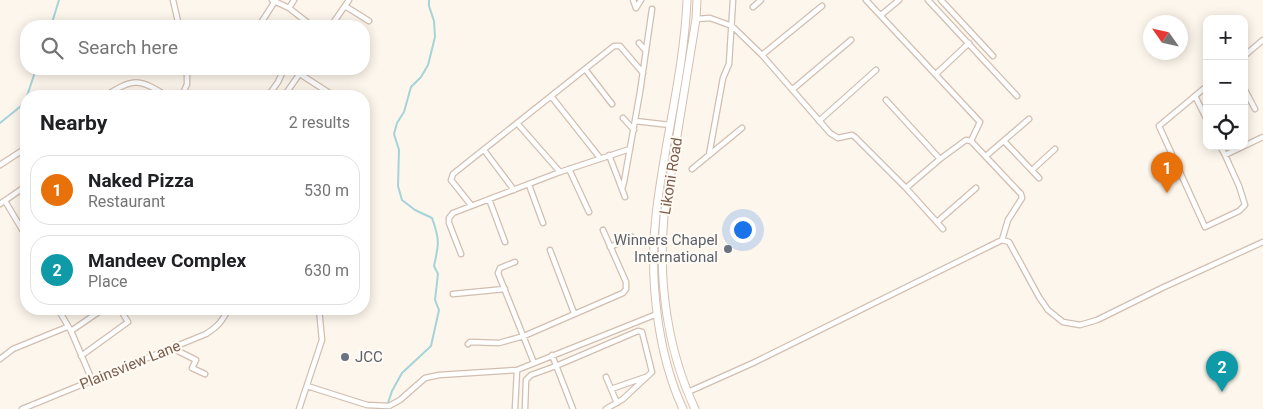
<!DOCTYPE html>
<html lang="en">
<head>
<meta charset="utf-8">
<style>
  :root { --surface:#fff; --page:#f6f6f6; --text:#202124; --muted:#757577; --line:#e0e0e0; --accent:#e76f51 }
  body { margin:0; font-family:Roboto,sans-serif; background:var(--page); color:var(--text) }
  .controls { position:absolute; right:15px; top:15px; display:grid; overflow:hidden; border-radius:10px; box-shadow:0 2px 12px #0003 }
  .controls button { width:45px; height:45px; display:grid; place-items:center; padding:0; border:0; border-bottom:1px solid var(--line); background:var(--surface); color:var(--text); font:25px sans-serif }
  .compass { position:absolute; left:1143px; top:15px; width:45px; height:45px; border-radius:50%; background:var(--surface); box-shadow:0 2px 12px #0003; rotate:304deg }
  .you { position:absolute; left:742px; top:229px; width:18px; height:18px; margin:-12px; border:4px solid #fff; border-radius:50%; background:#1a73e8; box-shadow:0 0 0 8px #1a73e833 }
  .badge { display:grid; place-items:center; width:32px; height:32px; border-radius:50%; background:var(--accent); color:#fff; font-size:16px; font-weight:700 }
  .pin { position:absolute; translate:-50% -41px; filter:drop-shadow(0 1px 2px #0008) }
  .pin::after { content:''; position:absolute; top:26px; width:18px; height:15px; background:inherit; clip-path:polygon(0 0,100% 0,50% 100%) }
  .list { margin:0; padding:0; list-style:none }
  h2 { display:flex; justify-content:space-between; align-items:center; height:65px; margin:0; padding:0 20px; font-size:21px }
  h2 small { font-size:16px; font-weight:400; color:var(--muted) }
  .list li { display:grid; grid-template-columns:32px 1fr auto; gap:15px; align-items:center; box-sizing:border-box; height:70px; margin:0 10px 10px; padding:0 10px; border:1px solid var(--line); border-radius:20px }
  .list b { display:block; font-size:19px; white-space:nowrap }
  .list p { margin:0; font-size:16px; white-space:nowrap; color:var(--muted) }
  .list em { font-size:16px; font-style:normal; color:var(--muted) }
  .icon { flex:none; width:28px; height:28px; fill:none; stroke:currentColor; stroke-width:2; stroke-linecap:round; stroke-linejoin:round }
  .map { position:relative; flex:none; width:1263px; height:409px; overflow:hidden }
  .search { position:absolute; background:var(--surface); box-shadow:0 2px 12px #0003; left:20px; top:20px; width:350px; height:55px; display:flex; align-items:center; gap:12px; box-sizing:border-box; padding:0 18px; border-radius:20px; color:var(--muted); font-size:19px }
  .panel { position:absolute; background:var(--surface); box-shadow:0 2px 12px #0003; left:20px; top:90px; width:350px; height:225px; border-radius:20px }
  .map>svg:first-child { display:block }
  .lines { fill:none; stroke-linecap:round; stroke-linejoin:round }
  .stream { stroke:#a5d3da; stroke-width:2 }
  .street-casing { stroke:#d1beb0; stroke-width:7 }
  .secondary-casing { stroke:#d6c0b0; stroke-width:9 }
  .street { stroke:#fff; stroke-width:4.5 }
  .secondary { stroke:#fff; stroke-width:7 }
  .worship-dot { fill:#6b7280; stroke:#fffaf3; stroke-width:2 }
  .labels { text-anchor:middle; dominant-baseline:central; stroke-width:4.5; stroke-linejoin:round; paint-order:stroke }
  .street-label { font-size:15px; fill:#7a5c4d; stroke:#fffaf3 }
  .worship-label { font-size:15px; fill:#5b616d; stroke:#fffaf3; text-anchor:end }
</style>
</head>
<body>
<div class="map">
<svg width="1263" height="409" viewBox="0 0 1263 409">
  <rect width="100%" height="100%" fill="#fdf6ec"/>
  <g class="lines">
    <path class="stream" d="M51,26L59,0
      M27,96L36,69
      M0,123L21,106L26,97
      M386,409L392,391L402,373L431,346L439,310L435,300L438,274L434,266C439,244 440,240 432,218L415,210L402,200L398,186L399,150L394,134L397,123L404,112L411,87L421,77L428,65L435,37L434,21L429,6V0"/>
    <g class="street-casing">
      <path id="street" d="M173,0L179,26
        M272,0L289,8L312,26
        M633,0L636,8
        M866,0L980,122L971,141
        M928,0L1017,96
        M941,0L993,56
        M345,6L369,21
        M753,7L761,0
        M289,8L294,0
        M636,8L641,0
        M881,15L899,0
        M696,19L710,18L732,26L762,55L830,133L838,138L852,135L855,137L906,188L943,229
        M259,26L275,1
        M331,26L349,0
        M639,43L646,51
        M762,55L822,6
        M1244,56L1263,40
        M585,69L612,104
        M300,74L334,96
        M936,74L969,43
        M1207,86L1159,126L1205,227L1239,211L1245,205L1239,186L1225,155
        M1244,88L1255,109
        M793,89L851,40
        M105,96C134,78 138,78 167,96
        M182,96L187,84V69
        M268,96L278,82L284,69
        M284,96L303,69
        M551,96L600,158
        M1195,96L1207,120
        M886,100L940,159
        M623,118L634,130
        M635,121L670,125
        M819,121L876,70
        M517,123L560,172
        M1004,141L1039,178
        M1220,146L1225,155L1263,137
        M484,150L514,190
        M609,155L625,197
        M709,155L723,78L729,64L733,0
        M986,156L1029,119
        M0,165L26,148
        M569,169L589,212
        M692,169L742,128
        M1032,170L1055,149
        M529,185L543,223
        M906,188L940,159L966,140L971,141L1021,194L1022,198L1008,220L1002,240
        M622,189L624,182L640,92L652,9
        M489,199L505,242
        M5,201L26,236
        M0,204L26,186
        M471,205L451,180L453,174L614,46H620L643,73
        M937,222L976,188
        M610,247L632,237
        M550,250L574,313
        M461,254L449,223V218L453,213L560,172L630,149
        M515,262L500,268L498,273L534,363
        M453,294L505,289
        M58,309L71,331L92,380
        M71,331L103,309
        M468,344L470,342L499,343L524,336L623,293L626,289V282L603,230
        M172,348L196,360L192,368L205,374
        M552,355L573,409
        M81,356L128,322L120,309
        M0,359L13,349L67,327
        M606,377L617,403
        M307,386L367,405L389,406L400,400L425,378L439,375L517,370L657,314
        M611,389L646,377
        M688,392L753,363L1002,240L1009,242L1039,297L1048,310L1063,322L1080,325L1097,320L1162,288L1263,242
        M22,409L206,334C217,327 223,321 228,309
        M299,409L322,340L319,309
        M515,409L517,370
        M525,409L526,380L531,375L556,366L638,331L642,332L652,372L623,399L606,409"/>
    </g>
    <g class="secondary-casing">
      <path id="secondary" d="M683,409C657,353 649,276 656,215C664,143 684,72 687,0
        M695,409C667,349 658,281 664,216L696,19L697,0"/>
    </g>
    <use href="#street" class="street"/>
    <use href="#secondary" class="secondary"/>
  </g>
  <g class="worship-dot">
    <circle cx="728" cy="249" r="5"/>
    <circle cx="345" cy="357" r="5"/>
  </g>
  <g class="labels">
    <g class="street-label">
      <text transform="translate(671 176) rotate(-81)">Likoni Road</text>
      <text transform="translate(130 365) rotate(-22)">Plainsview Lane</text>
    </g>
    <g class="worship-label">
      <text x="718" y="240">Winners Chapel<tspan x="718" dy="17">International</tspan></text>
      <text x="355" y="357" text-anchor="start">JCC</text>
    </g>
  </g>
</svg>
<div class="controls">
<button>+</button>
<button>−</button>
<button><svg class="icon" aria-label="locate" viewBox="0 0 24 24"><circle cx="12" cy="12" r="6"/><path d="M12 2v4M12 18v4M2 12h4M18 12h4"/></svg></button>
</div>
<svg class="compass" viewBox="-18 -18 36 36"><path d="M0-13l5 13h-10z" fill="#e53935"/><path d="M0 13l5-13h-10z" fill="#757577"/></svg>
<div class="you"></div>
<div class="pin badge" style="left:1167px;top:193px;background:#e8710a">1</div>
<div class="pin badge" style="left:1222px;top:392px;background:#0f9aa8">2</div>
<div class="search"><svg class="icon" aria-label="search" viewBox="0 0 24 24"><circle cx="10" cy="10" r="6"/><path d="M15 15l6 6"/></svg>Search here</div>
<section class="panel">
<h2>Nearby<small>2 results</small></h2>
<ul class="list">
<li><span class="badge" style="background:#e8710a">1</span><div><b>Naked Pizza</b><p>Restaurant</p></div><em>530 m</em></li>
<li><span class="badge" style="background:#0f9aa8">2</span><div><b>Mandeev Complex</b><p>Place</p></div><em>630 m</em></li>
</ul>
</section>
</div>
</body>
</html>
